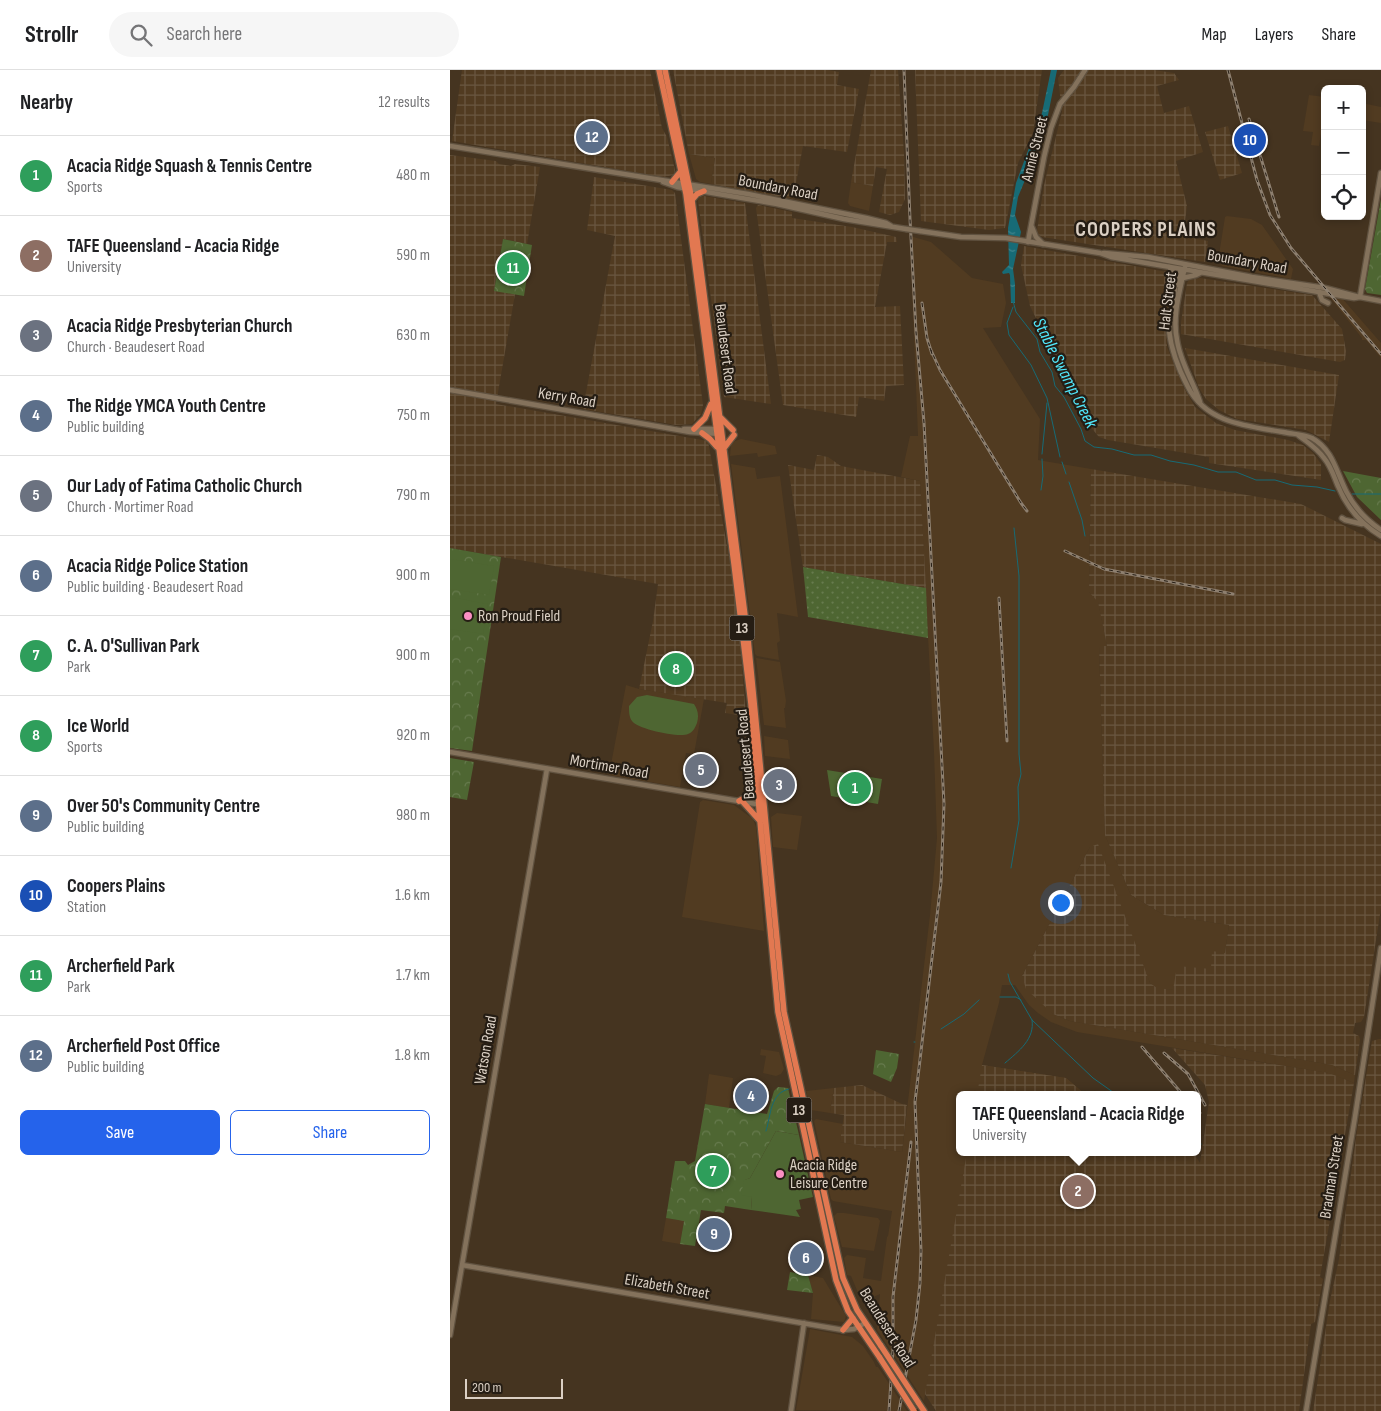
<!DOCTYPE html>
<html lang="en">
<head>
<meta charset="utf-8">
<style>
  :root { --surface:#fff; --page:#f6f6f6; --text:#202124; --muted:#757577; --line:#e0e0e0; --accent:#2563eb }
  body { margin:0; font-family:"Sofia Sans Condensed",sans-serif; background:var(--page); color:var(--text) }
  .controls { position:absolute; right:15px; top:15px; display:grid; overflow:hidden; border-radius:8px; box-shadow:0 2px 8px #0003 }
  .controls button { width:45px; height:45px; display:grid; place-items:center; padding:0; border:0; border-bottom:1px solid var(--line); background:var(--surface); color:var(--text); font:25px sans-serif }
  .scale { position:absolute; left:15px; bottom:12px; width:98px; box-sizing:border-box; padding-left:5px; border:2px solid #dbd0c4; border-top:0; font-size:14px; line-height:18px; white-space:nowrap; color:#dbd0c4; -webkit-text-stroke:4px #251d14; paint-order:stroke }
  .you { position:absolute; left:610px; top:832px; width:18px; height:18px; margin:-12px; border:4px solid #fff; border-radius:50%; background:#1a73e8; box-shadow:0 0 0 8px #1a73e833 }
  .badge { display:grid; place-items:center; width:32px; height:32px; border-radius:50%; background:var(--accent); color:#fff; font-size:16px; font-weight:700 }
  .pin { position:absolute; translate:-50% -50%; border:2px solid #fff; box-shadow:0 1px 5px #0006 }
  .popup { position:absolute; left:506px; top:1021px; width:245px; height:65px; box-sizing:border-box; display:grid; place-content:center; border-radius:8px; background:var(--surface); filter:drop-shadow(0 1px 4px #0005); font-size:16px; white-space:nowrap; color:var(--muted) }
  .popup b { font-size:19px; color:var(--text) }
  .popup::after { content:''; position:absolute; left:50%; top:100%; margin-left:-10px; border:10px solid transparent; border-top-color:var(--surface) }
  .list { margin:0; padding:0; list-style:none }
  h2 { display:flex; justify-content:space-between; align-items:center; height:65px; margin:0; padding:0 20px; font-size:21px }
  h2 small { font-size:16px; font-weight:400; color:var(--muted) }
  .list li { display:grid; grid-template-columns:32px 1fr auto; gap:15px; align-items:center; box-sizing:border-box; height:80px; padding:0 20px; border-top:1px solid var(--line) }
  .list b { display:block; font-size:19px; white-space:nowrap }
  .list p { margin:0; font-size:16px; white-space:nowrap; color:var(--muted) }
  .list em { font-size:16px; font-style:normal; color:var(--muted) }
  .actions { display:flex; gap:10px; padding:15px 20px }
  .actions a { flex:1; padding:11px 0; border:1px solid var(--accent); border-radius:8px; text-align:center; font-size:18px; color:var(--accent) }
  .actions .main { background:var(--accent); color:#fff }
  .icon { flex:none; width:28px; height:28px; fill:none; stroke:currentColor; stroke-width:2; stroke-linecap:round; stroke-linejoin:round }
  .map { position:relative; flex:none; width:931px; height:1341px; overflow:hidden }
  header { display:flex; align-items:center; gap:30px; box-sizing:border-box; height:70px; padding:0 25px; background:var(--surface); border-bottom:1px solid var(--line) }
  header strong { font-size:24px }
  nav { display:flex; gap:28px; margin-inline-start:auto; font-size:18px }
  .search { width:350px; height:45px; background:var(--page); display:flex; align-items:center; gap:12px; box-sizing:border-box; padding:0 18px; border-radius:28px; color:var(--muted); font-size:19px }
  main { display:flex }
  aside { flex:1; background:var(--surface) }
  .map>svg:first-child { display:block }
  .built { fill:#513b21 }
  .industrial { fill:url(#industrial-grid) }
  .grass { fill:url(#grass-dots) }
  .park { fill:url(#park-crowns) }
  .pitch { fill:#4e6632 }
  .water { fill:url(#water-ripples) }
  .lines { fill:none; stroke-linecap:round; stroke-linejoin:round }
  .stream { stroke:#176b76; stroke-width:1 }
  .tertiary-casing { stroke:#605240; stroke-width:7 }
  .secondary-casing { stroke:#605240; stroke-width:7 }
  .trunk-casing { stroke:#605240; stroke-width:8 }
  .tertiary { stroke:#84725c; stroke-width:4.5 }
  .secondary { stroke:#84725c; stroke-width:4.5 }
  .trunk { stroke:#e27851; stroke-width:5.5 }
  .rail-casing { stroke:#8d7f6f; stroke-width:3 }
  .rail { stroke:#251d14; stroke-width:1; stroke-dasharray:4; stroke-linecap:butt }
  .secondary-bridge-casing { stroke:#605240; stroke-width:7; stroke-linecap:butt }
  .trunk-bridge-casing { stroke:#605240; stroke-width:8; stroke-linecap:butt }
  .secondary-bridge { stroke:#84725c; stroke-width:4.5 }
  .trunk-bridge { stroke:#e27851; stroke-width:5.5 }
  .poi-dot { fill:#fc8fc3; stroke:#251d14; stroke-width:2 }
  .labels { text-anchor:middle; dominant-baseline:central; stroke-width:4.5; stroke-linejoin:round; paint-order:stroke }
  .shield { fill:#251d14; stroke:#a49a8f; stroke-width:1 }
  .shield-label { font-size:15px; font-weight:bold; fill:#dbd0c4 }
  .street-label { font-size:16px; fill:#dbd0c4; stroke:#251d14 }
  .poi-label { font-size:16px; fill:#dbd0c4; stroke:#251d14; text-anchor:start }
  .water-label { font-size:18px; font-style:italic; fill:#51e7fb; stroke:#251d14 }
  .district-label { font-size:21px; font-weight:bold; letter-spacing:1px; fill:#dbd0c4; stroke:#251d14 }
</style>
</head>
<body>
<header>
<strong>Strollr</strong>
<div class="search"><svg class="icon" aria-label="search" viewBox="0 0 24 24"><circle cx="10" cy="10" r="6"/><path d="M15 15l6 6"/></svg>Search here</div>
<nav><a>Map</a><a>Layers</a><a>Share</a></nav>
</header>
<main>
<aside>
<h2>Nearby<small>12 results</small></h2>
<ul class="list">
<li><span class="badge" style="background:#2e9e5b">1</span><div><b>Acacia Ridge Squash &amp; Tennis Centre</b><p>Sports</p></div><em>480 m</em></li>
<li><span class="badge" style="background:#8d6e63">2</span><div><b>TAFE Queensland - Acacia Ridge</b><p>University</p></div><em>590 m</em></li>
<li><span class="badge" style="background:#6b7280">3</span><div><b>Acacia Ridge Presbyterian Church</b><p>Church · Beaudesert Road</p></div><em>630 m</em></li>
<li><span class="badge" style="background:#5c6f8a">4</span><div><b>The Ridge YMCA Youth Centre</b><p>Public building</p></div><em>750 m</em></li>
<li><span class="badge" style="background:#6b7280">5</span><div><b>Our Lady of Fatima Catholic Church</b><p>Church · Mortimer Road</p></div><em>790 m</em></li>
<li><span class="badge" style="background:#5c6f8a">6</span><div><b>Acacia Ridge Police Station</b><p>Public building · Beaudesert Road</p></div><em>900 m</em></li>
<li><span class="badge" style="background:#2e9e5b">7</span><div><b>C. A. O'Sullivan Park</b><p>Park</p></div><em>900 m</em></li>
<li><span class="badge" style="background:#2e9e5b">8</span><div><b>Ice World</b><p>Sports</p></div><em>920 m</em></li>
<li><span class="badge" style="background:#5c6f8a">9</span><div><b>Over 50's Community Centre</b><p>Public building</p></div><em>980 m</em></li>
<li><span class="badge" style="background:#1a4fb4">10</span><div><b>Coopers Plains</b><p>Station</p></div><em>1.6 km</em></li>
<li><span class="badge" style="background:#2e9e5b">11</span><div><b>Archerfield Park</b><p>Park</p></div><em>1.7 km</em></li>
<li><span class="badge" style="background:#5c6f8a">12</span><div><b>Archerfield Post Office</b><p>Public building</p></div><em>1.8 km</em></li>
</ul>
<div class="actions"><a class="main">Save</a><a>Share</a></div>
</aside>
<div class="map">
<svg width="931" height="1341" viewBox="0 0 931 1341">
  <defs>
    <pattern id="industrial-grid" width="8" height="8" patternUnits="userSpaceOnUse" patternTransform="scale(1.25)"><rect width="8" height="8" fill="#513b21"/><path d="M0 4h8M4 0v8" fill="none" stroke="#695640"/></pattern>
    <pattern id="grass-dots" width="8" height="8" patternUnits="userSpaceOnUse" patternTransform="scale(1.25)"><rect width="8" height="8" fill="#4e6632"/><path d="M2 2h.1M6 6h.1" fill="none" stroke="#677b4e" stroke-width="1.8" stroke-linecap="round"/></pattern>
    <pattern id="park-crowns" width="20" height="18" patternUnits="userSpaceOnUse" patternTransform="scale(1.25)"><rect width="20" height="18" fill="#4e6632"/><path d="M2 6a3 3 0 1 1 6 0M12 15a3 3 0 1 1 6 0" fill="none" stroke="#677b4e"/></pattern>
    <pattern id="water-ripples" width="26" height="14" patternUnits="userSpaceOnUse" patternTransform="scale(1.25)"><rect width="26" height="14" fill="#176b76"/><path d="M2 4q2-2 4 0t4 0M15 11q2-2 4 0t4 0" fill="none" stroke="#43868e"/></pattern>
  </defs>
  <rect width="100%" height="100%" fill="#453420"/>
  <path class="built" d="M859,25L875,27V39L869,76L861,75L863,62L853,61Z
    M912,33L931,37V53L912,50Z
    M239,84L265,88L261,114L250,112L246,109Z
    M401,112L423,116L419,141L400,136L398,133Z
    M777,146L801,149L812,155L843,199L841,209L772,196L768,191L775,147Z
    M460,166L481,172L522,208L553,214L556,233L551,257L533,258L590,349L588,390L641,399L639,522L648,531L657,576H649L655,765L681,825L714,845L779,855L775,883L761,900L723,920L707,919L700,913L640,777L572,906L603,944L620,951L871,993L882,995L905,1005L904,1013L878,1003L627,962L601,952L588,943L579,935L565,915H552L549,933L532,995L616,1008L636,1025H509V1082H743L507,1148L474,1331L427,1260L430,1224L421,1228L409,1225L401,1206L397,1205L394,1188L397,1185L416,1188L413,1208L431,1211L437,1167L438,1166L442,1141L383,1131L381,1129L364,1051L366,1049L393,1054L390,1072L452,1082L480,845L487,768L484,682L470,411L451,407L460,366H468Z
    M879,226L891,227L931,273V288L916,270H912V268Z
    M291,369L325,376L327,384L308,387L307,383L280,386L281,375L285,371Z
    M281,394L305,398L307,409L330,406L348,547L327,543L330,571L327,573L329,590L307,586L305,584Z
    M306,588L330,592L336,631L335,638H334L336,658L314,655Z
    M176,615L189,619L254,629L244,684L236,683L230,717L159,705Z
    M314,666L338,670L340,689L315,686Z
    M253,730L284,735L303,749L306,757L314,861L232,847L250,732Z
    M327,743L352,746L347,780L323,777L321,747Z
    M311,979L329,982L334,999L331,1004L326,1006L313,1003L316,986L310,985Z
    M259,1004L283,1008L279,1038L255,1034Z
    M384,1018L380,1043L361,1040L356,1021Z
    M387,1143H394L428,1148L430,1151L424,1181L392,1177L384,1146Z
    M216,1148L234,1151L230,1174L212,1171Z
    M358,1205L373,1208L396,1246L394,1252L361,1249L363,1223Z
    M360,1259L402,1267L413,1276L424,1292L426,1297H428L457,1341L346,1340Z"/>
  <path class="industrial" d="M12,0H200L212,58L217,67L225,100L224,105L213,107L2,71Z
    M223,0H378L389,2L387,15L409,19L397,82L353,76L343,129L261,114L265,88L239,84Z
    M421,0H448L454,84L455,129L449,142L440,145L429,142L437,99L426,97L423,116L401,112Z
    M465,0H592L583,63L568,93L555,158L539,160L471,151Z
    M614,0H704L724,3L729,10L707,16L714,43L739,36L753,82L726,91L737,136L733,166L758,171L755,192L592,167L589,165L587,161L594,115L612,42L608,8Z
    M778,56L792,103L770,110L755,62Z
    M0,85L46,91L49,94L61,96L65,94L90,97L77,174L53,169L44,220L65,224L46,334L258,371L286,526L296,646L275,643L277,633L189,619L203,551L208,514L0,478Z
    M144,107L222,120L225,123L253,335L251,344L242,354L226,355L133,339L165,166L137,160Z
    M254,126L295,133L321,334L274,327L248,130L250,127Z
    M308,135L342,142V148L402,157L446,167L447,172H437L425,237L450,236L454,315L436,316L434,331L409,327L406,347L333,335L306,138Z
    M574,176L717,202L722,211L716,247L717,277L733,316L745,337L766,353L785,360L838,370L853,375L863,383L871,394V410L759,393V387L658,370L649,367L638,354L580,236L571,195Z
    M750,208L862,225L892,259L896,281L895,290L890,292L731,264V252L737,213L739,210Z
    M735,278L889,305L879,372L856,360L787,349L769,340L756,329L749,318Z
    M367,385L378,387L391,396L470,411L476,518L353,497L338,395L364,400Z
    M641,399L851,434L931,474V838L914,947L911,952L905,953L903,963L909,966L910,970L905,1005L882,995L871,993L620,951L603,944L576,919L572,906L640,777L648,774L700,913L707,918L723,920L727,896L761,899L762,881L775,883L779,855L714,845L681,825L655,765L649,576H657L648,532L639,522Z
    M929,969H931V1341H863L880,1231L889,1189L907,1061L922,971Z
    M722,978L879,1003L904,1013L870,1207L873,1209L865,1252L861,1254L849,1341H486L475,1324L517,1082H743L750,1093L759,1032L755,1015Z
    M532,995L616,1008L636,1025H527Z
    M412,1015L452,1034L457,1035L452,1082L390,1072L394,1045L380,1043L384,1018Z"/>
  <path class="grass" d="M353,497L476,518L478,568L358,547Z"/>
  <path class="park" d="M931,129V225L917,223L915,219Z
    M53,169L82,175L74,226L44,221Z
    M893,401L931,408V450L907,427Z
    M0,478L51,487L22,681L0,678Z
    M0,688L24,692L17,730L0,727Z
    M426,980L449,984L447,998L441,1012L423,1004Z
    M328,1017L338,1018L349,1065L326,1061L300,1108L295,1110L302,1127L301,1140L275,1136L274,1143L251,1140L245,1176L230,1174L234,1151L216,1148L225,1091H235L238,1095L245,1091L255,1034L317,1044L324,1021Z
    M340,1202L358,1205L363,1223L337,1220Z"/>
  <path class="pitch" d="M0,489L44,496L39,525L0,519Z
    M0,527L38,534L33,564L0,559Z
    M197,625L244,634C248,640 249,646 247,653C245,658 243,662 238,664C229,668 187,659 182,651C179,647 179,641 179,636L187,627Z
    M377,700L432,709L428,734L381,726Z
    M326,1061L349,1065L363,1127L349,1130L351,1139L346,1140L350,1147L301,1140L302,1127L291,1125L294,1110L300,1108Z"/>
  <path class="water" d="M601,0H607L598,45L589,76L568,127L565,145L571,162L563,199L565,214V233H561L560,205L559,203L553,204L552,202L559,195L558,158L566,113L592,43Z"/>
  <g class="lines">
    <path class="stream" d="M563,231L566,242L587,269L590,282L602,302L605,316L614,327L631,359L635,371L644,377L662,379L684,385H701L720,391L744,395L768,402H786L806,410H825L842,415L867,417L885,421
      M563,237L557,253L559,265L581,295L597,328L610,387
      M592,384L597,333
      M612,392L616,404
      M619,412L632,450L635,466
      M591,420L593,406L592,389
      M902,424H931
      M561,798L569,750L568,717L571,704L569,684V506L564,458
      M558,904L560,912L582,950L643,1008L667,1025
      M550,927H566L571,930
      M491,959L514,944L529,930
      M464,972H465
      M555,993C569,981 585,969 582,950
      M316,1061C321,1045 320,1023 339,1019
      M747,1068L751,1074"/>
    <g class="tertiary-casing">
      <path id="tertiary" d="M582,157L586,167L593,174
        M578,172L594,87L601,58L610,34L624,17L635,0
        M0,320L240,362L270,364
        M234,359H269
        M12,1195L393,1260L404,1259L415,1253
        M0,1265L97,699
        M341,1341L354,1253"/>
    </g>
    <g class="secondary-casing">
      <path id="secondary" d="M0,76L298,124L416,148L436,153L441,156
        M213,112L227,117L327,134L394,149L456,159
        M470,161L511,167L556,168L650,183L661,187L904,228L910,227L931,231
        M654,183L698,187L802,207L875,218L909,227
        M719,197C722,200 724,203 725,207C728,219 719,244 719,260C721,279 729,300 738,317C756,353 797,356 833,362C842,364 853,364 862,368C883,380 886,401 896,421C904,437 916,450 931,460
        M735,197C730,220 722,247 727,270C730,292 743,311 750,332
        M733,208L746,205L750,203
        M727,215L731,199
        M869,222L872,230L878,233
        M910,227L931,103
        M848,365C857,372 867,378 874,388C881,396 884,407 888,416C897,438 911,454 931,466
        M892,448L895,450L912,454
        M0,682L312,735
        M856,1341L905,1047L931,878"/>
    </g>
    <g class="trunk-casing">
      <path id="trunk" d="M209,0L236,124L284,494L301,634L310,751L328,942L386,1210L398,1241L430,1288
        M215,0L242,130L298,569L334,942L393,1208L407,1240L431,1276
        M222,112L231,101
        M242,130L247,124L254,121
        M269,346L283,360
        M244,359L255,348L261,334
        M252,363L260,369L267,377
        M274,378L284,365
        M289,731L300,725L307,716
        M293,732L310,751
        M393,1260L403,1248
        M468,1332L474,1341"/>
    </g>
    <use href="#tertiary" class="tertiary"/>
    <use href="#secondary" class="secondary"/>
    <use href="#trunk" class="trunk"/>
    <g class="rail-casing">
      <path id="rail" d="M778,0L807,110L820,145L841,178L931,284
        M799,49L829,147
        M472,233L477,268L482,284
        M480,278L490,300L571,433L577,441
        M615,481L654,499L783,524
        M549,528L557,671
        M692,977L733,1025
        M714,983L738,1004L755,1035
        M747,1039L750,1043
        M439,1341L443,1280V1227L461,1072
        M449,1341L466,1250L470,1213L471,1181L465,1032L491,812L494,734L474,353L466,262L460,149L454,0"/>
    </g>
    <use href="#rail" class="rail"/>
    <g class="secondary-bridge-casing">
      <path id="secondary-bridge" d="M456,159L470,161"/>
    </g>
    <g class="trunk-bridge-casing">
      <path id="trunk-bridge" d="M431,1276L468,1332
        M430,1288L464,1341"/>
    </g>
    <use href="#secondary-bridge" class="secondary-bridge"/>
    <use href="#trunk-bridge" class="trunk-bridge"/>
  </g>
  <g class="poi-dot">
    <circle cx="18" cy="546" r="5"/>
    <circle cx="330" cy="1104" r="5"/>
  </g>
  <g class="labels">
    <g class="shield">
      <rect x="279.5" y="545.5" width="25" height="25" rx="4"/>
      <rect x="336.5" y="1027.5" width="25" height="25" rx="4"/>
    </g>
    <g class="shield-label">
      <text x="292" y="558">13</text>
      <text x="349" y="1040">13</text>
    </g>
    <g class="street-label">
      <text transform="translate(585 79) rotate(-76)">Annie Street</text>
      <text transform="translate(328 118) rotate(11)">Boundary Road</text>
      <text transform="translate(797 192) rotate(10)">Boundary Road</text>
      <text transform="translate(718 231) rotate(-83)">Halt Street</text>
      <text transform="translate(275 279) rotate(83)">Beaudesert Road</text>
      <text transform="translate(117 328) rotate(10)">Kerry Road</text>
      <text transform="translate(296 684) rotate(-95)">Beaudesert Road</text>
      <text transform="translate(159 697) rotate(10)">Mortimer Road</text>
      <text transform="translate(36 980) rotate(-80)">Watson Road</text>
      <text transform="translate(882 1107) rotate(-81)">Bradman Street</text>
      <text transform="translate(217 1217) rotate(10)">Elizabeth Street</text>
      <text transform="translate(437 1258) rotate(58)">Beaudesert Road</text>
    </g>
    <g class="poi-label">
      <text x="28" y="546">Ron Proud Field</text>
      <text x="340" y="1095">Acacia Ridge<tspan x="340" dy="18">Leisure Centre</tspan></text>
    </g>
    <g class="water-label">
      <text transform="translate(615 303) rotate(63)">Stable Swamp Creek</text>
    </g>
    <g class="district-label">
      <text x="696" y="159">COOPERS PLAINS</text>
    </g>
  </g>
</svg>
<div class="controls">
<button>+</button>
<button>−</button>
<button><svg class="icon" aria-label="locate" viewBox="0 0 24 24"><circle cx="12" cy="12" r="6"/><path d="M12 2v4M12 18v4M2 12h4M18 12h4"/></svg></button>
</div>
<div class="scale">200 m</div>
<div class="you"></div>
<div class="pin badge" style="left:405px;top:718px;background:#2e9e5b">1</div>
<div class="pin badge" style="left:628px;top:1121px;background:#8d6e63">2</div>
<div class="popup"><b>TAFE Queensland - Acacia Ridge</b>University</div>
<div class="pin badge" style="left:329px;top:715px;background:#6b7280">3</div>
<div class="pin badge" style="left:301px;top:1026px;background:#5c6f8a">4</div>
<div class="pin badge" style="left:251px;top:700px;background:#6b7280">5</div>
<div class="pin badge" style="left:356px;top:1188px;background:#5c6f8a">6</div>
<div class="pin badge" style="left:263px;top:1101px;background:#2e9e5b">7</div>
<div class="pin badge" style="left:226px;top:599px;background:#2e9e5b">8</div>
<div class="pin badge" style="left:264px;top:1164px;background:#5c6f8a">9</div>
<div class="pin badge" style="left:800px;top:70px;background:#1a4fb4">10</div>
<div class="pin badge" style="left:63px;top:198px;background:#2e9e5b">11</div>
<div class="pin badge" style="left:142px;top:67px;background:#5c6f8a">12</div>
</div>
</main>
</body>
</html>
